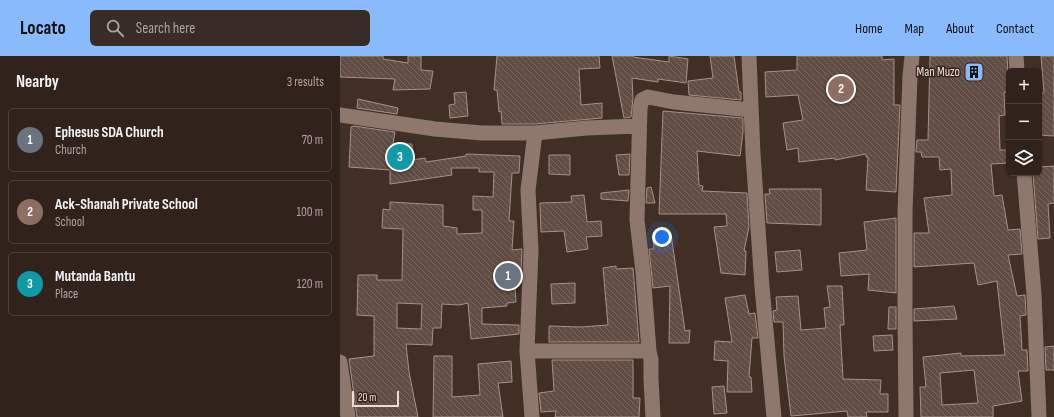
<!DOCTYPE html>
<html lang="en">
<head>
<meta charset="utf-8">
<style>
  :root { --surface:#31231c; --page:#392b25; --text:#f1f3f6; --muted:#a8a4a3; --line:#4c403b; --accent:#88bafc }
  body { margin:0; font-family:"Sofia Sans Condensed",sans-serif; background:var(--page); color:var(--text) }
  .controls { position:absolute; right:12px; top:12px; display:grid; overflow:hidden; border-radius:6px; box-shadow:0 1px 3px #0004 }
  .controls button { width:36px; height:36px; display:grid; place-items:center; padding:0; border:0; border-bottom:1px solid var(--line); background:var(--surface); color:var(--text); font:20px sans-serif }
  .scale { position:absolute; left:12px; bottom:10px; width:47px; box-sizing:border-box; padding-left:4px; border:2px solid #eaddd8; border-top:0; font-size:11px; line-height:14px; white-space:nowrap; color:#eaddd8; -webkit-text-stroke:3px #37251d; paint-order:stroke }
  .you { position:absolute; left:322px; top:181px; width:14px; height:14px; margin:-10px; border:3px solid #fff; border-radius:50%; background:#1a73e8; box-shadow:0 0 0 6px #1a73e833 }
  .badge { display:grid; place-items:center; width:26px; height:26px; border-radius:50%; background:var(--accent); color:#fff; font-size:13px; font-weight:700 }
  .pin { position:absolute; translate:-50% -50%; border:2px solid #fff; box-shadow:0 1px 4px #0006 }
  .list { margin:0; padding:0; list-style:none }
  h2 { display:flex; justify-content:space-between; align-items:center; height:52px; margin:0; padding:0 16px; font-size:17px }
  h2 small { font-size:13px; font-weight:400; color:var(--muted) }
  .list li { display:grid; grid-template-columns:26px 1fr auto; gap:12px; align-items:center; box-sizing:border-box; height:64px; margin:0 8px 8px; padding:0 8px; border:1px solid var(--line); border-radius:6px }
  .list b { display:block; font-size:15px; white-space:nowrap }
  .list p { margin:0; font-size:13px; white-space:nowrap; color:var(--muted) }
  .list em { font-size:13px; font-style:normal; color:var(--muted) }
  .icon { flex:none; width:22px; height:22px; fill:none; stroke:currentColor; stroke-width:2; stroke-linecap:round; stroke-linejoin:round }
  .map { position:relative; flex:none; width:714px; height:361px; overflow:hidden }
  header { display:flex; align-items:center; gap:24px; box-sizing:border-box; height:56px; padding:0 20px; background:var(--accent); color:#111 }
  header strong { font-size:19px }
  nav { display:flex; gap:22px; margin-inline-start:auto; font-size:14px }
  .search { width:280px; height:36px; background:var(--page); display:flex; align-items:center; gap:10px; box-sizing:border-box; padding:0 14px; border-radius:6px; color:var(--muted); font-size:15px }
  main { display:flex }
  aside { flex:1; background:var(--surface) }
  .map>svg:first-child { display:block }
  .building { fill:url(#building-back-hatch); stroke:#a79086; fill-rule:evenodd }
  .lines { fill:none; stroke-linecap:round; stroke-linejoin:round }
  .minor { stroke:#8e786e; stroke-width:15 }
  .labels { text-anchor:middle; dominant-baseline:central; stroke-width:3; stroke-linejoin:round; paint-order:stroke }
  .poi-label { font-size:13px; fill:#eaddd8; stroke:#37251d; text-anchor:end }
</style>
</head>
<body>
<header>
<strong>Locato</strong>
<div class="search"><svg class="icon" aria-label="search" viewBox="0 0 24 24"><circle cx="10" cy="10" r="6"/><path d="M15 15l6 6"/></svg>Search here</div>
<nav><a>Home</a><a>Map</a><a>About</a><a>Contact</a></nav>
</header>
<main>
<aside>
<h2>Nearby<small>3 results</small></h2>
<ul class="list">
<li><span class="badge" style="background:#6b7280">1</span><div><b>Ephesus SDA Church</b><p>Church</p></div><em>70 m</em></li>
<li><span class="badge" style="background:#8d6e63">2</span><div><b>Ack-Shanah Private School</b><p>School</p></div><em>100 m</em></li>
<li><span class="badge" style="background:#0f9aa8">3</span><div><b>Mutanda Bantu</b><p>Place</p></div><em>120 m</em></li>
</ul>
</aside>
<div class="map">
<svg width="714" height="361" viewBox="0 0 714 361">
  <defs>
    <pattern id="building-back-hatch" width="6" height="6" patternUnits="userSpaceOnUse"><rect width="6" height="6" fill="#614d44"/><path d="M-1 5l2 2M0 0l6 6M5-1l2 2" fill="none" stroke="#78665e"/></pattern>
  </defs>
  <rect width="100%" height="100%" fill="#412f26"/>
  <path class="building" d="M0,0H43V3L68,7V0H81V14L93,15L90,33L53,34L55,23L0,21Z
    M157,0H259L260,12L239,13L241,49L262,47V62L195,68H162L161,55L159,56L157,34H154Z
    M272,0H293V1L329,6V0L348,3L346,27L318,23V26L292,22L293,42L291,61L284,62Z
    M370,0H394L399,36H401V44L349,39L348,25L373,22Z
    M457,0H542V4L554,3V49H560L556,136L526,134L528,101H526V98L495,104V102L459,106L458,92L447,94L443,67L463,64L458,39L426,41L425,16L457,14Z
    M590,0H667L669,37L664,36L665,59L659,60L660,94H669V107L651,108L654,140L662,139L668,174L680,173L682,198L668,199L677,240L685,239L686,259L680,260L682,294H687L688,315H678L682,345L653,350V361H581L580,331H586L583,301L621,297V300L665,299L657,225L638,229L634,207L574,211V177H589L584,142L612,139L611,113L600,114L599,101H582L581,96H576L577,84H588ZM634,314L638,347L602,349L600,317Z
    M701,0H714V80L699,79V38L704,37Z
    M126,36L128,60L110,62L109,49L115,48L114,37Z
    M18,43L58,52L57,58L17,52Z
    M323,55L403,62V76L400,100L357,95L359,129L363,130L362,135L407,137L409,171L404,195H406L405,219L381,217L374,171L387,170L386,158H319Z
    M14,70L55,76L53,88H72V104L85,102L86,106L126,100V98L180,100L179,117H172L169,165H174L172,194L182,193L181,215L174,216L176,246L167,247V250L142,252V268L179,269V278L131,283L128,247L119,249L102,248L101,272H93L92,289L66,288L69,316L78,361H17L9,303L34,300V260L17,259L18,219H37V224H62L63,173L42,172L43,153L50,154V146L103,149V170L117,172V178L142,177V154H133V140L153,141L154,116H139V112H111L112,119L50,128V114L9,111L11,71ZM57,247L82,248L81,273L57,272Z
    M290,98L289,119H279L276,99Z
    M209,99H230V119L209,118Z
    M714,110V147L708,148L710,182L698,183L693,117H699V111Z
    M311,131L315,147H306L307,132Z
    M429,133H481V169L427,167L425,138H430Z
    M289,134L288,145L261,143V137Z
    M244,139L247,166L261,165L262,180L246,181L248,193L227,196L224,175L201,176L200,147L232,146L231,140Z
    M556,162V237L528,234L529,218L501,220L499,197L527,194L524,166Z
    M331,178L345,275L350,274L349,287H329L330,230L313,232L309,193H314L313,181Z
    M460,194L462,214L437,216L435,196Z
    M276,210V213L293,212L299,286H209V270L241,271L268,269L263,212Z
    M235,227V247L212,248L211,228Z
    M487,230H502L504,269H500L503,323L541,324L540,338H548V356H526L527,361H508L507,355L451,360L444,300L443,266H434L433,255L437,254L436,241L458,240L461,274L486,272L484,252L490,251Z
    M405,239L409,258L415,257L418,282H412L409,321H411L412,336H387L388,305L374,304L375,285L392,286L385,242Z
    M614,250L617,263L574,265V253Z
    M549,251H556V273H548Z
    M552,279L553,294L534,295L533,280Z
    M714,290V314H706L705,291Z
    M94,300H112V341L140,339L138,308L171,305L172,326L158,327L163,361H93Z
    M212,304H293V342H300L299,361H215L216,355L201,356L199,337L214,335Z
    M384,330L387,357L374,358L372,331Z"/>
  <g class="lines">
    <path class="minor" d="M409,0L413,98L422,231L434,361
      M676,0L677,15
      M0,59L95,73L142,77H195L246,72L299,70
      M684,117L694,238L699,361
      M187,295H309
      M0,306L8,361
      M192,361L187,295L191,194L188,134L195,77
      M313,361L311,323V304L309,295L303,216L297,164L300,52L302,44L308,41L334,46L411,54
      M566,361L565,261V156L570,20L572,0"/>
  </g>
  <defs>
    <g id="building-square" transform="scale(1)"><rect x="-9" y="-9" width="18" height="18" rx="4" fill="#88bafc" stroke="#37251d"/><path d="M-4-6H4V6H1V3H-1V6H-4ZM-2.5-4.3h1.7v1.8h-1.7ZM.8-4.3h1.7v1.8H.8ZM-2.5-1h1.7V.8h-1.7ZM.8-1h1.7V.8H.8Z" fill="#111"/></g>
  </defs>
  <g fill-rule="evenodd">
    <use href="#building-square" x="634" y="16"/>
  </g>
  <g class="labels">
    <g class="poi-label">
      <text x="620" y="16">Man Muzo</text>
    </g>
  </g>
</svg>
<div class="controls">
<button>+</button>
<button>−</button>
<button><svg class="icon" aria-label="layers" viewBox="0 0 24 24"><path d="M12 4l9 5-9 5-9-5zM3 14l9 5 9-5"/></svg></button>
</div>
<div class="scale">20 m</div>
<div class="you"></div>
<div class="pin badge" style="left:168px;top:220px;background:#6b7280">1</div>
<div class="pin badge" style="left:501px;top:33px;background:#8d6e63">2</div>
<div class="pin badge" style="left:60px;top:101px;background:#0f9aa8">3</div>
</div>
</main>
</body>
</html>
